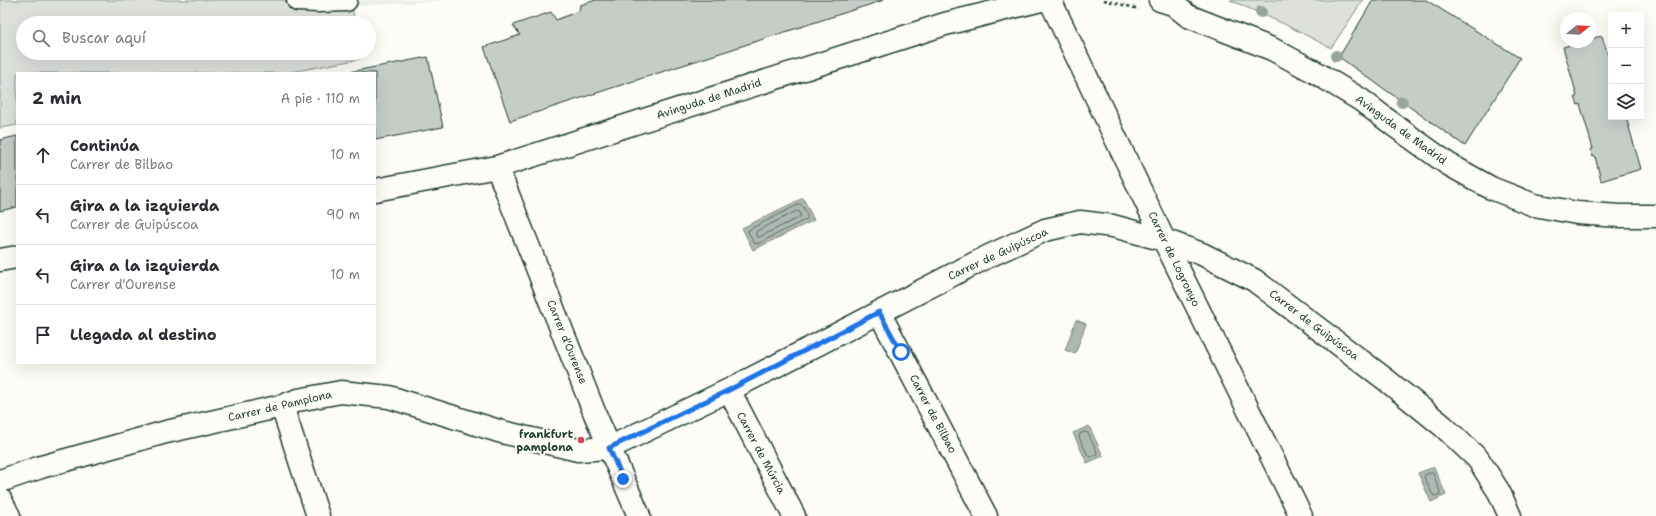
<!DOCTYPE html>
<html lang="es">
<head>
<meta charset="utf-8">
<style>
  :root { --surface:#fff; --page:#f7f7f7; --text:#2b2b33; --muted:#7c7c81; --line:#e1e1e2 }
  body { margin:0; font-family:"Shantell Sans",sans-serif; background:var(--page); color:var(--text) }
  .controls { position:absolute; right:12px; top:12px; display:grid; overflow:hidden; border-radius:0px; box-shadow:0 4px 16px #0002 }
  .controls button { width:36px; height:36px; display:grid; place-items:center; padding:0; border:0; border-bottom:1px solid var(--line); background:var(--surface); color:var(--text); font:20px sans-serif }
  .compass { position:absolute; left:1560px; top:12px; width:36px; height:36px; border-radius:50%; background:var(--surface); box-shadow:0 4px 16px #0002; rotate:72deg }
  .stop { position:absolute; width:12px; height:12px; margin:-9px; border:3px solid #1a73e8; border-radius:50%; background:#fff }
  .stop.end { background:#1a73e8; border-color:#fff; box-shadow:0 1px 4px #0008 }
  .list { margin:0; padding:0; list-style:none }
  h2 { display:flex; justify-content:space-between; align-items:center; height:52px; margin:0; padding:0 16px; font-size:17px }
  h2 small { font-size:13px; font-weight:400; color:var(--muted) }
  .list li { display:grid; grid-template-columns:26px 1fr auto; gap:12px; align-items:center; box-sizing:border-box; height:60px; padding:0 16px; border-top:1px solid var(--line) }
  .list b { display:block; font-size:15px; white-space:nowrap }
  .list p { margin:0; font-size:13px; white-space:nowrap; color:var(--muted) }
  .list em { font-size:13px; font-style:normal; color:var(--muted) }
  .icon { flex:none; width:22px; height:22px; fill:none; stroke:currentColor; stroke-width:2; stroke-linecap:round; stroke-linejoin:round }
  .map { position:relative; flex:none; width:1656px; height:516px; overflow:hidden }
  .search { position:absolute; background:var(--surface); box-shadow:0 4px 16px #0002; left:16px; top:16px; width:360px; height:44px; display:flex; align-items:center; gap:10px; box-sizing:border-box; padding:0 14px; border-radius:22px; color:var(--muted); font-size:15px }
  .panel { position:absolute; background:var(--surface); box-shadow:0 4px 16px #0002; left:16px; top:72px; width:360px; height:292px; border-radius:0px }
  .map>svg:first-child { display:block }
  .built { fill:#eceee9 }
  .green { fill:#dde0db; stroke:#7e8e88 }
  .water { fill:#aeb8b1; stroke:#75877f }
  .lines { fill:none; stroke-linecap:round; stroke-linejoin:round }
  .shore { stroke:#586e66; stroke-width:1 }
  .building { fill:#c6cdc7; stroke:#1f3d34 }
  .street-casing { stroke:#1f3d34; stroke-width:25 }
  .path { stroke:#1f3d34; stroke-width:2.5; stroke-dasharray:3 3; stroke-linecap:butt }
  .street { stroke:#fdfcf7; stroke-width:22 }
  .tree { fill:#98a59e }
  .route { stroke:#1a73e8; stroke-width:5 }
  .poi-dot { fill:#d1495b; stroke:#fdfcf7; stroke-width:1.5 }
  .labels { text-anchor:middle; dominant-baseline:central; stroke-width:4; stroke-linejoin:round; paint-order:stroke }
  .street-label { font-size:11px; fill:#1f3d34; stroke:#fdfcf7 }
  .poi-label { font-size:11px; font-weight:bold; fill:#1f3d34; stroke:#fdfcf7; text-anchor:end }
</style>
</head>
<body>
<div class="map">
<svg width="1656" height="516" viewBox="0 0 1656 516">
  <rect width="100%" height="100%" fill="#fdfcf7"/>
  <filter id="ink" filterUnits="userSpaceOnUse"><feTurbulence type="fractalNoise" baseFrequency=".025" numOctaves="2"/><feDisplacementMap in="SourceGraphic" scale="8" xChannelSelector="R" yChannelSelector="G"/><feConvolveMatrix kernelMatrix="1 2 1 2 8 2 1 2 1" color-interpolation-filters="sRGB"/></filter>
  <g filter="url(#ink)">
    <path class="built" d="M241,0H451L328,8Z"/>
    <path class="green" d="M0,0H351L355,23H23V53H360V59L286,73H17V125L0,128Z
      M1230,0H1363L1331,48L1284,24Z"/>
    <path class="water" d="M803,198L814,220L753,250L742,228Z
      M1076,320L1086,324L1075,354L1065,350Z
      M1089,426L1103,456L1087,463L1073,433Z
      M1434,467L1446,495L1431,502L1418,473Z"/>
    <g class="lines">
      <path class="shore" d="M800,204C804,206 808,215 807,219L757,244L754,243L748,232L749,230Z
        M797,211L800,212V217L759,237H756V232Z
        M1085,432L1088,433L1097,452L1096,455L1091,457L1088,456L1079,437L1080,434Z
        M1430,473H1433L1440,492V494L1435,496L1433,495L1424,477L1425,475Z"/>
    </g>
    <path class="building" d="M596,0H884L510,121L484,47L520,35L513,25L551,12L556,20L579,11L580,5Z
      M1373,0H1426L1520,58L1465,146L1339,57Z
      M1602,36L1611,65V117H1626L1641,169L1601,181L1595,156L1593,157L1590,149H1593L1580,104L1578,105L1575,97L1577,96L1563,47L1581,42H1590V39Z
      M428,57L443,127L375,140V73H344Z
      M17,136V207L0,211V140Z"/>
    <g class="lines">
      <g class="street-casing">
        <path id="street" d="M298,0L318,1L346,0
          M1050,0L1164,240L1301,516
          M1160,0L1173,4L1188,16L1272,49L1315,72L1361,100L1395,126L1448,164L1491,188L1534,205L1577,213L1619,216H1656
          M497,167L595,414L639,516
          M375,190L497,167L945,24L1041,0
          M0,260L17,257
          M879,312L986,516
          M729,390L794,516
          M282,406L318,516
          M0,481L41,467L166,432L282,406L298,400L341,392L389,397L502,432L578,450L609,448L729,390L989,256L1045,230L1080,222L1113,226L1164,240L1202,254L1254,280L1385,379L1443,426L1478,459L1499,492L1510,516
          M0,499L9,516"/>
      </g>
      <path class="path" d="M1104,0L1139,9"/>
      <use href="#street" class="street"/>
    </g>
    <g class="tree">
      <circle cx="1261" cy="12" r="6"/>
      <circle cx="1336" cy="56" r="6"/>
      <circle cx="1402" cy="102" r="6"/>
    </g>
  </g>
  <g class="lines" filter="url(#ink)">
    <path class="route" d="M623,479L609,448L729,390L879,312L901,352"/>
  </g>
  <circle class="poi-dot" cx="581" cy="440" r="4"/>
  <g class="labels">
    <g class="street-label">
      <text transform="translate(709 99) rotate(-18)">Avinguda de Madrid</text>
      <text transform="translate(1401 130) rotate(36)">Avinguda de Madrid</text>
      <text transform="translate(998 254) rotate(-25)">Carrer de Guipúscoa</text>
      <text transform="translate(1174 259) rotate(64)">Carrer de Logronyo</text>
      <text transform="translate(1314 325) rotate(37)">Carrer de Guipúscoa</text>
      <text transform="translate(567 342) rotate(68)">Carrer d'Ourense</text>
      <text transform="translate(280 406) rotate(-13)">Carrer de Pamplona</text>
      <text transform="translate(933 414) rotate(62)">Carrer de Bilbao</text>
      <text transform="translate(761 453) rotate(62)">Carrer de Múrcia</text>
    </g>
    <g class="poi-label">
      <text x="573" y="434">frankfurt<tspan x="573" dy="13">pamplona</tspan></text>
    </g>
  </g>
</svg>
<div class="controls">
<button>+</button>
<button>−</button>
<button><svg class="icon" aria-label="layers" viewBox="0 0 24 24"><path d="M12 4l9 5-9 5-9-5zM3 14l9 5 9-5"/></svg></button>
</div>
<svg class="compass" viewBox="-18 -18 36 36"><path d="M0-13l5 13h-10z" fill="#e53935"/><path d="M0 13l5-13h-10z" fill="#7c7c81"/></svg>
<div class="stop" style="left:901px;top:352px"></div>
<div class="stop end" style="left:623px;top:479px"></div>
<div class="search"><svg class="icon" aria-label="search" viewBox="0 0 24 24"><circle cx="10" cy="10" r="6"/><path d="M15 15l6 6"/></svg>Buscar aquí</div>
<section class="panel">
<h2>2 min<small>A pie · 110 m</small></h2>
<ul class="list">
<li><svg class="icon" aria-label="ahead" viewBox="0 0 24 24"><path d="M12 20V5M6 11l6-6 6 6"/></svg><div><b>Continúa</b><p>Carrer de Bilbao</p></div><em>10 m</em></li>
<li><svg class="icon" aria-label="left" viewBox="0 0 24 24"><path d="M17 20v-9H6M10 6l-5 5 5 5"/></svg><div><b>Gira a la izquierda</b><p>Carrer de Guipúscoa</p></div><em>90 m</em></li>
<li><svg class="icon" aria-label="left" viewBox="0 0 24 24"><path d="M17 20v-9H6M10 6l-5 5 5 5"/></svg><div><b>Gira a la izquierda</b><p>Carrer d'Ourense</p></div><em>10 m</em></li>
<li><svg class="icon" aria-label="arrive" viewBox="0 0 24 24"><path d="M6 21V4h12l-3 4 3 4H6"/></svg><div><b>Llegada al destino</b></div></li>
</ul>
</section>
</div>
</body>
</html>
